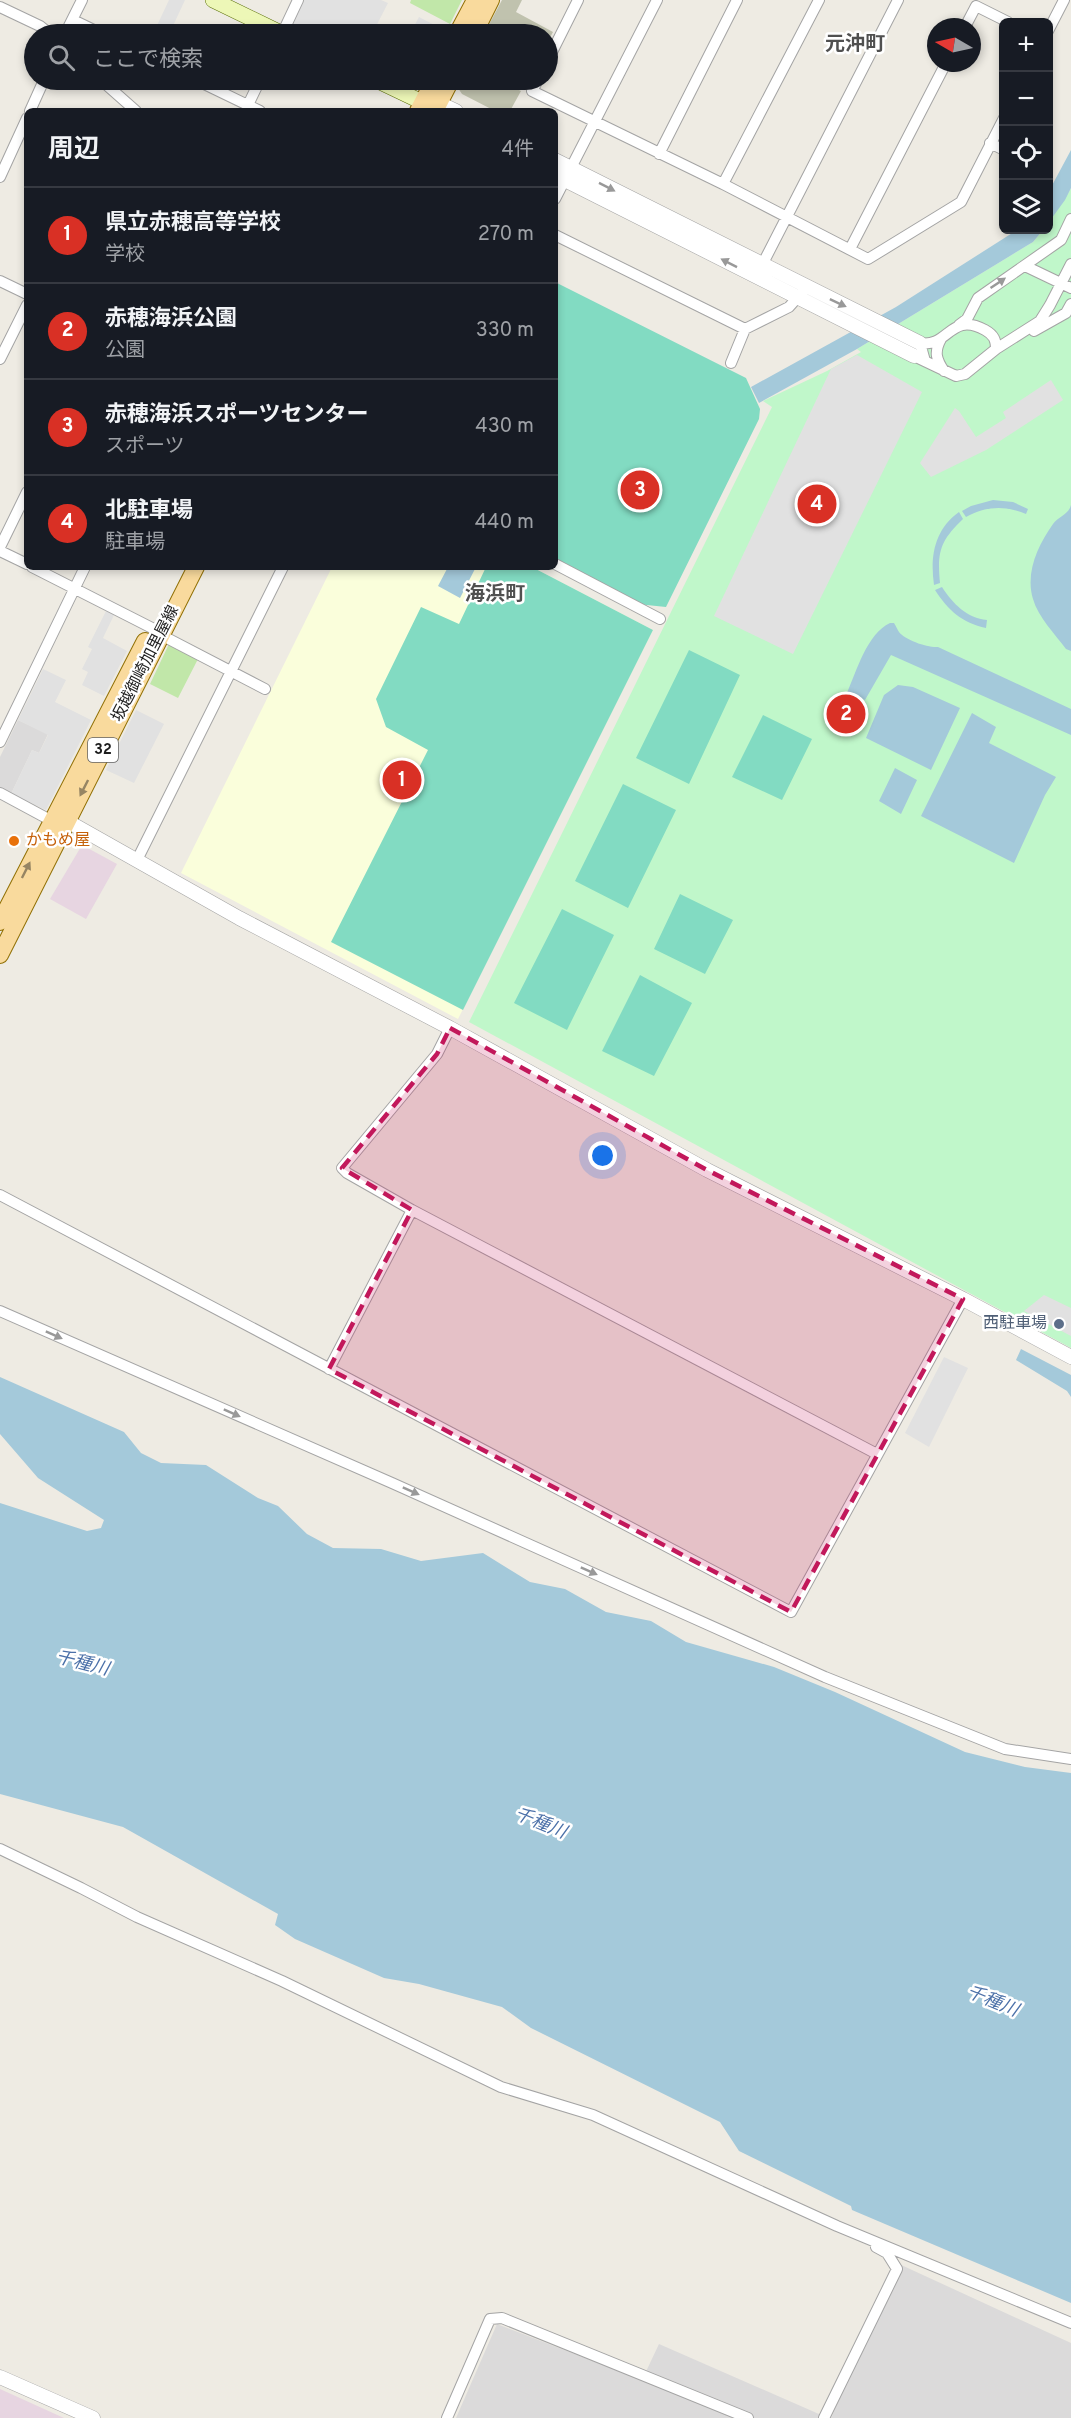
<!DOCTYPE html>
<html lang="ja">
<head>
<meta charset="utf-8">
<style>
  :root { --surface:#171b24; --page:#20242c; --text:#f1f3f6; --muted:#9ea1a6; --line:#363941; --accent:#d93025 }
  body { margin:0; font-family:Overpass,"Noto Sans JP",sans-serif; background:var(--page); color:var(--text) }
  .controls { position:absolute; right:18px; top:18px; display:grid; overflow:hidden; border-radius:9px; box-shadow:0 3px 9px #0003 }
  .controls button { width:54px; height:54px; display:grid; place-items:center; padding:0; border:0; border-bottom:2px solid var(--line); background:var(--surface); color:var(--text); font:30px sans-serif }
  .compass { position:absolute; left:927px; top:18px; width:54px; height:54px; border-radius:50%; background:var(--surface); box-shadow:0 3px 9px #0003; rotate:279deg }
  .you { position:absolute; left:603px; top:1156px; width:21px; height:21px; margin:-15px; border:4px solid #fff; border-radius:50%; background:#1a73e8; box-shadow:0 0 0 9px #1a73e833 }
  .badge { display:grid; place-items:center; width:39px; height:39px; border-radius:50%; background:var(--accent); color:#fff; font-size:20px; font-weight:700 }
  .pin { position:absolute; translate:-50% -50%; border:3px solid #fff; box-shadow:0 2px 6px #0006 }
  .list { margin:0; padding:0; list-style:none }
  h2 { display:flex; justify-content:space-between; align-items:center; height:78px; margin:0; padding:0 24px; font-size:26px }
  h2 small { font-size:20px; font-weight:400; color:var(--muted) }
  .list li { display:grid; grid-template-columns:39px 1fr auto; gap:18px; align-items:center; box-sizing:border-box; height:96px; padding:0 24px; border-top:2px solid var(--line) }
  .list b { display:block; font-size:22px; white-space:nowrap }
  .list p { margin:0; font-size:20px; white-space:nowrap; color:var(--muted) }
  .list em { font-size:20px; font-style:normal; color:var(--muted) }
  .icon { flex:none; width:33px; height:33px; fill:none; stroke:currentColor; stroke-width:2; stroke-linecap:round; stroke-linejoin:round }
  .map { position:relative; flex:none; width:1071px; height:2418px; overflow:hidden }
  .search { position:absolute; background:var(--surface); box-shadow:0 3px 9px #0003; left:24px; top:24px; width:534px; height:66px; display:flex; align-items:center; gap:15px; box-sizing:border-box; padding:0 21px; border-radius:33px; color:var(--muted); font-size:22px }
  .panel { position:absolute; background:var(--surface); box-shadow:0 3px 9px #0003; left:24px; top:108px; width:534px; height:462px; border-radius:9px }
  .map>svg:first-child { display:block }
  .residential { fill:#dbdada }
  .industrial { fill:#e7d5e1 }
  .education { fill:#fafedb }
  .construction { fill:#c0c2ae }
  .grass { fill:#c1e7a9 }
  .park { fill:#c0f7ca }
  .pitch { fill:#82dbc2 }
  .parking { fill:#e1e1e1 }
  .water { fill:#a4c9da }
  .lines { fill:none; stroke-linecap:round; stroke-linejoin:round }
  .minor-casing { stroke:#a4a4a4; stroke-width:12 }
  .tertiary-casing { stroke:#a4a4a4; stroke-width:15 }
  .secondary-casing { stroke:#5a6f08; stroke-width:16 }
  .primary-casing { stroke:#917005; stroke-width:18 }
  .minor { stroke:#fff; stroke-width:10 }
  .tertiary { stroke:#fff; stroke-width:14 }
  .secondary { stroke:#edf7b7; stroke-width:15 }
  .primary { stroke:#f9da9d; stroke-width:16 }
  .oneway { fill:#999 }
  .oneway2 { fill:#968563 }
  .marked { fill:#c2185b; fill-opacity:0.2; stroke:#c2185b; stroke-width:4.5; stroke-dasharray:12 8; stroke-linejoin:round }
  .food-dot { fill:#e8710a; stroke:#fff; stroke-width:2 }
  .service-dot { fill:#5c6f8a; stroke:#fff; stroke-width:2 }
  .labels { text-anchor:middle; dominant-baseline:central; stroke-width:5; stroke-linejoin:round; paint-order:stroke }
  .shield { fill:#fff; stroke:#616161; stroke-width:1.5 }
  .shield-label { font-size:15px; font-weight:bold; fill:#1d1d1d }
  .street-label { font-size:16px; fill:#1d1d1d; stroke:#fff }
  .food-label { font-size:16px; fill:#c56008; stroke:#fff; text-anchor:start }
  .service-label { font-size:16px; fill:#4e5e75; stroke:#fff; text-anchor:end }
  .water-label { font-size:18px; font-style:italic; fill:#4c71a9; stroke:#fff }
  .quarter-label { font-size:20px; font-weight:bold; fill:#505050; stroke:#fff }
</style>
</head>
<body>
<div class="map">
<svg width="1071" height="2418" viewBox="0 0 1071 2418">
  <rect width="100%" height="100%" fill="#eeebe3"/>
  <path class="residential" d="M18,720L48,734L39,753L32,750L11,794L0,788V757Z
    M899,2264L1071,2343V2418H831Z
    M497,2324L642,2380L659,2344L828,2418H456Z"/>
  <path class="industrial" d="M82,845L117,864L86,919L50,899Z
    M0,2389L64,2418H0Z"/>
  <path class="education" d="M332,567H532L653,630L458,1019L181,873Z"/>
  <path class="construction" d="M502,0H522L516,12L553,32L548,41V34H484Z
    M463,80H498L521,91L510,111H495L462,94L458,88Z"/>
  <path class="grass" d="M411,0H462L450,24L410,3Z
    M169,644L198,659L178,698L150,684Z"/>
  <path class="park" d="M1071,188V1348L469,1022L772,407L763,401L827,371L861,352L857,349L1033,242L1043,230H1048C1049,215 1065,201 1071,188Z"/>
  <path class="pitch" d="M555,282L746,378L760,409L759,419L666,607L637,604L555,560Z
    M486,567H532L653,630L463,1010L331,942L428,750L386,727L376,699L421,607L459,624Z
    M689,650L740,675L689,784L636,758Z
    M763,715L812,739L782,800L732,777Z
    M623,784L676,810L628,908L575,881Z
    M680,894L733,920L705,974L654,949Z
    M562,909L614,935L567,1030L514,1003Z
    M640,975L692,1003L654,1076L602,1051Z"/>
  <path class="parking" d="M169,0H185L172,28L180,32L179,34H153Z
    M304,0H381L388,3L372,34H313L292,24Z
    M419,17L446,31L445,34H410Z
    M857,355L922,392L793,654L714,616L831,369Z
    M1051,380L1063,400L986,450L931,477L920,463L955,408L959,411L976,437L1006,418L1003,412Z
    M106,611L114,615L103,638L127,651L104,696L82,685L88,672L82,669L92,649L88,647Z
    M43,669L66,680L55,702L91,720L46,810L11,794L32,750L39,753L48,735L18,720Z
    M136,710L164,724L134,783L106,770Z
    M1044,1295L1071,1308V1336L1024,1311Z
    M944,1357L968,1368L929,1447L905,1433Z"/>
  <path class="water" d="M1071,150V188L1065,200L1049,222V191Z
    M1017,230H1043L1033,242L857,349L759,403L751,387L896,307Z
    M993,500L1013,502L1028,509L1026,514C1004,505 987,506 966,517L962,511L971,506Z
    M1071,505V651L1066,649C1055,634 1038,617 1033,599C1025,573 1038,545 1053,524C1058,517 1069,514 1071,505Z
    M959,512L963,519C940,541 937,552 940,583L934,585C930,557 934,530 959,512Z
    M448,567H476L460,598L438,586Z
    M942,587C953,604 967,618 987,620L986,628C962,623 948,610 935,590Z
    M890,623H894C896,626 897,629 899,632C905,640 928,648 938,647L1071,709V735L891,655L865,700L847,693C857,670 867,634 890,623Z
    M898,685L913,687L960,708L931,770L866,738L884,695Z
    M972,713L996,727L989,743L1056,777L1045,795L1014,863L921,816Z
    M895,768L917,780L901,814L879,801Z
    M1021,1349L1071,1375V1397L1067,1391L1016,1360Z
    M0,1377L124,1432L141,1453L161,1463L206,1465L258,1498L278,1506L307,1534L333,1548L381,1549L421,1561L483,1553L530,1582L565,1589L606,1612L651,1621L686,1642L774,1667L835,1692L965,1752L1025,1767L1071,1773V2303L852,2210L851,2206L739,2151L720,2122L531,2028L502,2007L419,1984L384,1978L295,1939L275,1925L278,1914L123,1827L0,1794V1503L87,1531L101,1528L104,1520L38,1478L0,1434Z"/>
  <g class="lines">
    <g class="minor-casing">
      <path id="minor" d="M0,7L40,26L50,34
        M73,20L102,34
        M965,27L976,6L1008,22
        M1048,31L1064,0
        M65,34L82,0
        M282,34L298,0
        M548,60L578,0
        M101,80L136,111
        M196,80L260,111
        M538,80L532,91L723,184L868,259L961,202L1004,118
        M248,105L260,80
        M30,111L44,80
        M990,143L1004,150
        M659,154L737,0
        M0,177L27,118
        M723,184L819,0
        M555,199L657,0
        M555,235L745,329L789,307L806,288
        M850,249L946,63
        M1025,266L1071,288
        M760,269L898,0
        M0,281L27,294
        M959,325L967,319L978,298L1061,240L1071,219
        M1034,331L1066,313L1071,304
        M941,339C934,352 936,359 944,371
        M914,356L956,376L965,374L996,349L1040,321L1050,305L1071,264
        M0,359L27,305
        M925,361L920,343C949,348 950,311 985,330C994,335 996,340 996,349
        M731,363L745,329
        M0,547L27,492
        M0,551L27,564
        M555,564L660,619
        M32,567L152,628
        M161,635L265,689
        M0,742L85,567
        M0,793L52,821
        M137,860L283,567
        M450,1028L437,1054L342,1168L347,1173L412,1210L877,1454
        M0,1195L791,1612L963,1299
        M0,1311L392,1483L825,1677L1005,1749L1071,1759
        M329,1369L412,1210
        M0,1849L81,1888L137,1917L282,1981L501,2087L593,2115L837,2226L1071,2323
        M447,2418L490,2319L502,2318L748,2418
        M824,2418L897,2269L887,2253L876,2247"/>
    </g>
    <g class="tertiary-casing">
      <path id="tertiary" d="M439,103L456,111
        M555,160L920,343
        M555,175L914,356
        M58,821H67L239,918L450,1028L707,1170L963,1299L1071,1357
        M0,2377L93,2418"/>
    </g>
    <g class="secondary-casing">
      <path id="secondary" d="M213,0L283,34
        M376,80L422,102L433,103"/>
    </g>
    <g class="primary-casing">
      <path id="primary" d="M457,34L475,0
        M474,34L491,0
        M418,111L434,80
        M435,111L451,80
        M0,922L145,641
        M0,955L196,567"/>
    </g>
    <use href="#minor" class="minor"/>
    <use href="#tertiary" class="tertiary"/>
    <use href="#secondary" class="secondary"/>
    <use href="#primary" class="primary"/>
  </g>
  <defs><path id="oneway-solid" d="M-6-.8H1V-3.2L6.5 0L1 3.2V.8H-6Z" transform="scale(1.5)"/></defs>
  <g class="oneway">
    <use href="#oneway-solid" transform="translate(607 187) rotate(27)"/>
    <use href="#oneway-solid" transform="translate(729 263) rotate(-153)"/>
    <use href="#oneway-solid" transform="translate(998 283) rotate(-34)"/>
    <use href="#oneway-solid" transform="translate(838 303) rotate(25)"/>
    <use href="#oneway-solid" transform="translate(54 1335) rotate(24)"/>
    <use href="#oneway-solid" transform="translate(232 1413) rotate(24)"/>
    <use href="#oneway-solid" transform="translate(411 1491) rotate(24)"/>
    <use href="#oneway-solid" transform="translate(589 1571) rotate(24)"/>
  </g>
  <g class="oneway2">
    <use href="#oneway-solid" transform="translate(84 788) rotate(117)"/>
    <use href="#oneway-solid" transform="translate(26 870) rotate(-63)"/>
  </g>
  <path class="marked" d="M450,1028L707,1170L963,1299L791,1612L329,1369L412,1210L342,1168L437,1054Z"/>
  <circle class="food-dot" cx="14" cy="841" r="6"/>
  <circle class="service-dot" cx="1059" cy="1324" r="6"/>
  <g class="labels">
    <rect class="shield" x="88" y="738" width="30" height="24" rx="4.5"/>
    <g class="shield-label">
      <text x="103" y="750">32</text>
    </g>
    <g class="street-label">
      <text transform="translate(146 664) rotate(-63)">坂越御崎加里屋線</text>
    </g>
    <g class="food-label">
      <text x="26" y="841">かもめ屋</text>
    </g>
    <g class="service-label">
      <text x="1047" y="1324">西駐車場</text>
    </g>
    <g class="water-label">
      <text transform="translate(82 1664) rotate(14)">千種川</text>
      <text transform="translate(540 1824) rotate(22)">千種川</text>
      <text transform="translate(992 2002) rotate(22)">千種川</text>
    </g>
    <g class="quarter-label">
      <text x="855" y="45">元沖町</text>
      <text x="495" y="595">海浜町</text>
    </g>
  </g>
</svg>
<div class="controls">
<button>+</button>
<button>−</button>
<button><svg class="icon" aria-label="locate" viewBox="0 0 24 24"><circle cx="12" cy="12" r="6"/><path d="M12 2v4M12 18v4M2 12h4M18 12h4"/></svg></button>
<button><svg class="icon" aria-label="layers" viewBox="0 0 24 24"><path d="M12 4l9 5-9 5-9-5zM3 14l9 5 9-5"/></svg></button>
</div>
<svg class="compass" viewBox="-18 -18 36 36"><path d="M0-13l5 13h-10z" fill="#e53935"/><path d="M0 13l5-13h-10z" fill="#9ea1a6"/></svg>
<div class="you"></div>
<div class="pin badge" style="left:402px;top:780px">1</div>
<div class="pin badge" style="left:846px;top:714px">2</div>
<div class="pin badge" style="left:640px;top:490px">3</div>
<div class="pin badge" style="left:817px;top:504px">4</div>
<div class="search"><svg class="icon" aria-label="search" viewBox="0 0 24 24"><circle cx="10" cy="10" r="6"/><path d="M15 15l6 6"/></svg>ここで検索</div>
<section class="panel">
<h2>周辺<small>4件</small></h2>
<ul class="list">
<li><span class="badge">1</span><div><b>県立赤穂高等学校</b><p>学校</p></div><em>270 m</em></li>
<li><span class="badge">2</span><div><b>赤穂海浜公園</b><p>公園</p></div><em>330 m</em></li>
<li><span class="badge">3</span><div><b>赤穂海浜スポーツセンター</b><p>スポーツ</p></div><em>430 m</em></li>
<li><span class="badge">4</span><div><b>北駐車場</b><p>駐車場</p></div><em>440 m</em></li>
</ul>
</section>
</div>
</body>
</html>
